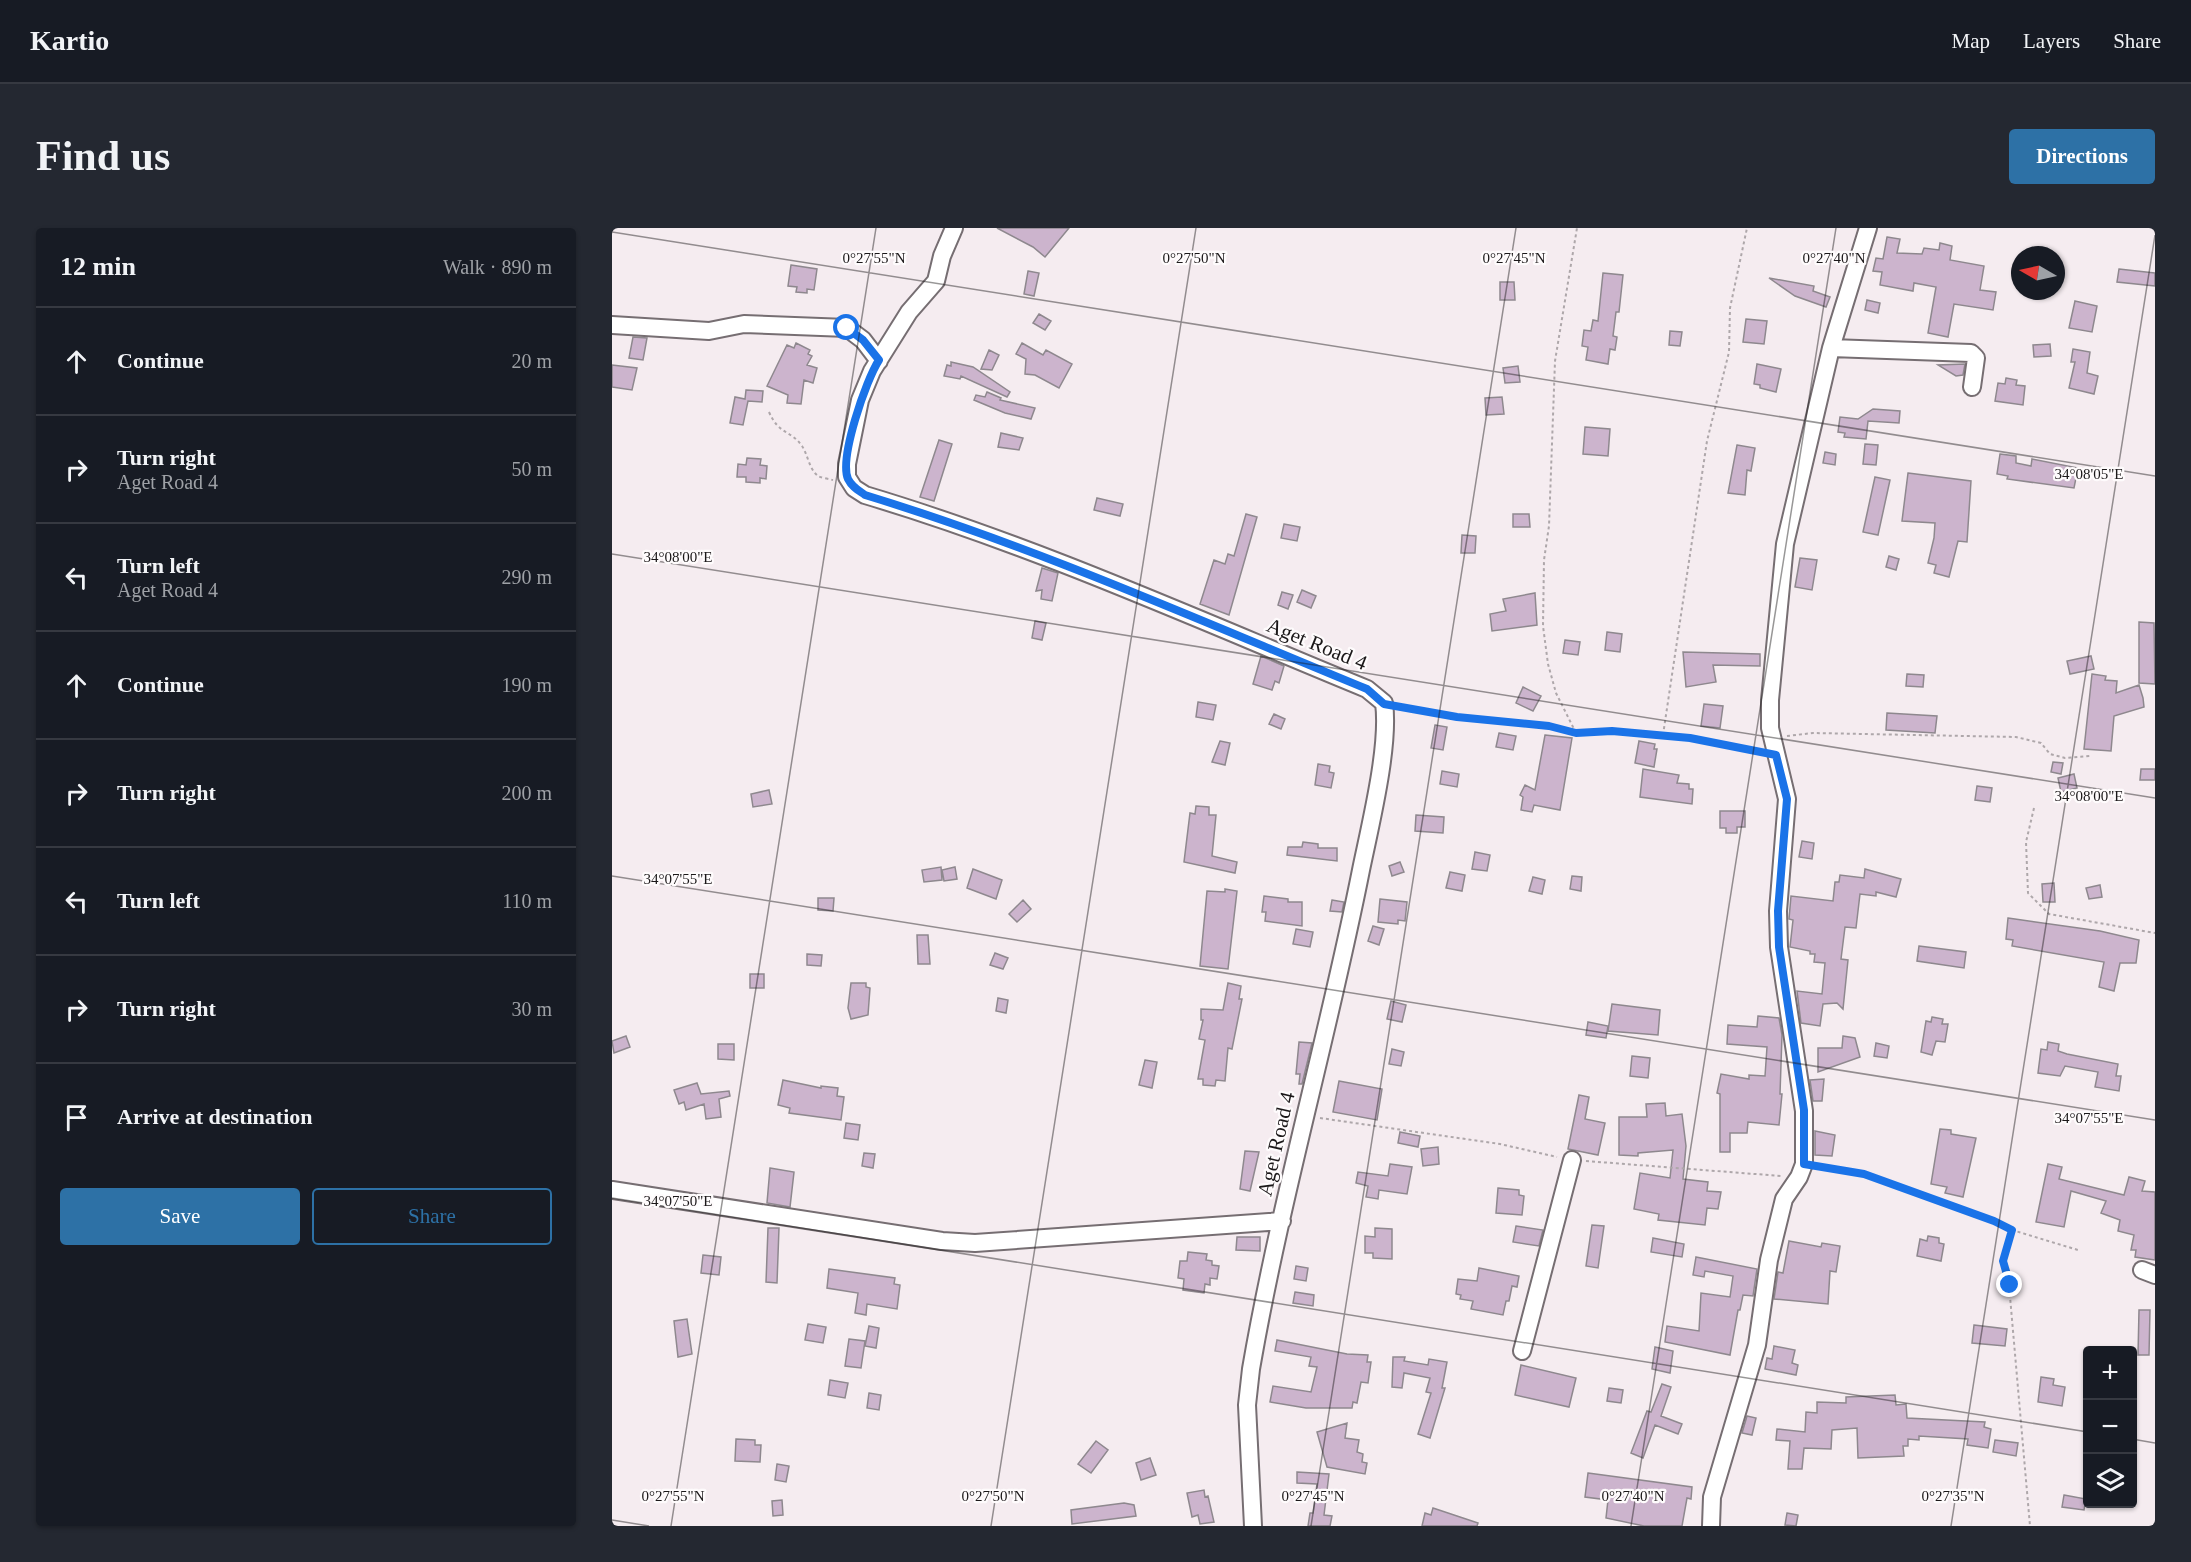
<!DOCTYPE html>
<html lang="en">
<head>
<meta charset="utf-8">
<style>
  :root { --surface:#171b24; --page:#242831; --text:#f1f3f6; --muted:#9ea1a6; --line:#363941; --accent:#2d71a6 }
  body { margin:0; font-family:Georgia,serif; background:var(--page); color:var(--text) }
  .controls { position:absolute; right:18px; bottom:18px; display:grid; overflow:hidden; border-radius:6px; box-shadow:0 2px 4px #0004 }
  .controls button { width:54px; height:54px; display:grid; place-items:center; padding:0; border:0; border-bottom:2px solid var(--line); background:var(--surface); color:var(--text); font:30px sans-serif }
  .compass { position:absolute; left:1399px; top:18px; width:54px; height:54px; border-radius:50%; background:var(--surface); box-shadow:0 2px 4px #0004; rotate:279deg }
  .stop { position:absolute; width:18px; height:18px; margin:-14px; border:4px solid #1a73e8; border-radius:50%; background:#fff }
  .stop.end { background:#1a73e8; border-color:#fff; box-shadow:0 2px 6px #0008 }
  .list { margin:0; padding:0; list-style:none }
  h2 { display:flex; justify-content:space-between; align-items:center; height:78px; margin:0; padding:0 24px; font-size:26px }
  h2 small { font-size:20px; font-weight:400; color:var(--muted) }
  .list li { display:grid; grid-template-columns:39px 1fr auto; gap:18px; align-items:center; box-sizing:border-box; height:108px; padding:0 24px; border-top:2px solid var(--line) }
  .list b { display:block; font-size:22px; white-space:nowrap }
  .list p { margin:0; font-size:20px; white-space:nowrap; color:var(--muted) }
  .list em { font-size:20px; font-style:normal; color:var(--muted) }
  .actions { display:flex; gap:12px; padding:18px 24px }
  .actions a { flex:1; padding:14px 0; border:2px solid var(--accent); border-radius:6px; text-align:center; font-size:21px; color:var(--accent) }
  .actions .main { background:var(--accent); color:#fff }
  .icon { flex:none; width:33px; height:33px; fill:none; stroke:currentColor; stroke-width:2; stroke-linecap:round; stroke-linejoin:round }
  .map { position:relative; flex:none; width:1543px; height:1298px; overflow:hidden; border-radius:6px }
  header { display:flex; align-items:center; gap:36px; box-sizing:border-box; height:84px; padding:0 30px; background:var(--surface); border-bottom:2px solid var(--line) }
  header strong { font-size:28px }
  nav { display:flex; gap:33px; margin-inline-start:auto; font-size:21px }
  .intro { display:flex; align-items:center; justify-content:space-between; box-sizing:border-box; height:144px; padding:0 36px }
  h1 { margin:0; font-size:42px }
  .button { padding:15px 27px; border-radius:6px; background:var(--accent); color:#fff; font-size:21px; font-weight:700 }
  main { display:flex; gap:36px; padding:0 36px }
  aside { flex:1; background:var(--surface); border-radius:6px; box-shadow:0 2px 4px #0004 }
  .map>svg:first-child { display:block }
  .building { fill:#ccb4cd; stroke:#8e888e; stroke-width:1.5 }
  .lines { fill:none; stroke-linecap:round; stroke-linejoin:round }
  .minor-casing { stroke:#766e72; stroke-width:20 }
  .path { stroke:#aea7aa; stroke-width:2; stroke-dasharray:3 3; stroke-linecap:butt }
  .minor { stroke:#fff; stroke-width:16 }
  .route { stroke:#1a73e8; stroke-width:8 }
  .ticks { fill:none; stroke:#1b1819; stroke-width:1.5; stroke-opacity:0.45 }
  .labels { text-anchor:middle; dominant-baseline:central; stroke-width:4.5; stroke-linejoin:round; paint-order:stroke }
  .street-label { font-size:21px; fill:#1b1819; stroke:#fefbfc }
  .ticks-label { font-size:15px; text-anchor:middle; fill:#1b1819; stroke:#fefbfc; stroke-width:4.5; stroke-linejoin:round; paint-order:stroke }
</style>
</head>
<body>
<header>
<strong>Kartio</strong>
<nav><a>Map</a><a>Layers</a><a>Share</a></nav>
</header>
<div class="intro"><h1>Find us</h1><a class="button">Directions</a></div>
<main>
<aside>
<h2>12 min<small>Walk · 890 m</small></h2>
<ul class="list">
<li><svg class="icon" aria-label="ahead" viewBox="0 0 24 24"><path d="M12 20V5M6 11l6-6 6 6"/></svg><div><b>Continue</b></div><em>20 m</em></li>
<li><svg class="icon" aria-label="right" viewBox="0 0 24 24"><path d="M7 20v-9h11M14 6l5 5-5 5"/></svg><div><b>Turn right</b><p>Aget Road 4</p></div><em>50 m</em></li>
<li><svg class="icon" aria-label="left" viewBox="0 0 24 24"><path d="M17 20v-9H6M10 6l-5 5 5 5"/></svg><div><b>Turn left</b><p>Aget Road 4</p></div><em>290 m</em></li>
<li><svg class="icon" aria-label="ahead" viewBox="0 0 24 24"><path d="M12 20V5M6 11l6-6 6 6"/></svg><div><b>Continue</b></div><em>190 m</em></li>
<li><svg class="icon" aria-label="right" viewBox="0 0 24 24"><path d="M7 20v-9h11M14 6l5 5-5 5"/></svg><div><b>Turn right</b></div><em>200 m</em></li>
<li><svg class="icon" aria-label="left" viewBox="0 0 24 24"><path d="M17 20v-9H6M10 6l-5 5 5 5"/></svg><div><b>Turn left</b></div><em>110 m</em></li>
<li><svg class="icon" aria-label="right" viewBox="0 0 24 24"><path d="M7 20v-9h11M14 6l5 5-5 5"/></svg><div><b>Turn right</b></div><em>30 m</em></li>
<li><svg class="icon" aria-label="arrive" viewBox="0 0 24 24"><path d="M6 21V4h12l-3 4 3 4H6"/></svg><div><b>Arrive at destination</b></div></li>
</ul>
<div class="actions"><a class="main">Save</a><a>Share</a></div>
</aside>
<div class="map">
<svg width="1543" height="1298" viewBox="0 0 1543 1298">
  <rect width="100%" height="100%" fill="#f5ecf0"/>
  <path class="building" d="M385,0H457L433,29L421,19Z
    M1275,9L1288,11L1285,25L1310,26L1312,20L1327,22L1328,15L1340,18L1338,32L1372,38L1368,62L1384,64L1381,82L1342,76L1336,109L1316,105L1324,59L1302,55L1301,63L1268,57L1270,44L1261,43L1264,30L1271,31Z
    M179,37L205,41L202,62L195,61V65L184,64L185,59L176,58Z
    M1507,41L1543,45V58L1505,54Z
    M416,43L427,45L422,68L412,66Z
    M991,45L1011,47L1007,84H1004L1001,108L1005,109L1003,122L998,121L996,136L974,132L976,119L970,118L972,102L979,103L981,92L986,93Z
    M1157,50L1202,58L1201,63L1218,69L1214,79L1183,68Z
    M888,54H902L903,72H888Z
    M1255,72L1268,75L1266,85L1253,82Z
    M1463,73L1485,78L1480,104L1457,100Z
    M427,86L439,93L433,102L421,95Z
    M1134,91L1155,93L1152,116L1131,114Z
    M1058,103L1070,104L1068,118L1057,117Z
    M21,109L35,110L31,132L17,130Z
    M184,115L198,122L196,126L200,128L195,137L205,140L201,155L192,152L189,176L175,175L176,167L155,158L175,117L182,120Z
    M410,115L431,127L434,122L460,136L447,160L423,147L413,146L414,131L404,126Z
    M1438,116L1439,128L1422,129L1421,117Z
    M1461,121L1478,124L1475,145L1486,148L1482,166L1457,160L1463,134H1459Z
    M377,122L387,127L380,142L369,141Z
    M339,134L361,139L398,164L395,169L349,148L348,151L332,148L335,137L339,138Z
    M1145,136L1169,141L1164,164L1148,160V157L1142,156Z
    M1353,136L1351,147L1344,148L1326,137Z
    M0,137L25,140L20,162L0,159Z
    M906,138L908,154L893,155L891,140Z
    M1394,150L1405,152L1404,157L1413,158L1411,177L1383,173L1386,155L1393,156Z
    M134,162L151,163L150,174L136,173L131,197L118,195L123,169L133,171Z
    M375,164L389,170L388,172L423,180L419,191L393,185L362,172L364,167L373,169Z
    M890,169L892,186L874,187L873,170Z
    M1261,181L1288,183L1287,195L1256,193L1254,211L1232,209L1233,205L1226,204L1228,189L1246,191Z
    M973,199L998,201L996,228L971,226Z
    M389,205L411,210L407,222L386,219Z
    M327,212L340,216L322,273L308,269Z
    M1253,216L1266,217L1264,237L1251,236Z
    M1125,217L1143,220L1139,243L1135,242L1133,267L1116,265Z
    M1213,224L1224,226L1223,237L1211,235Z
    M1388,226L1404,228V235L1419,238L1420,231L1466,240L1462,260L1395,251L1396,248L1385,246Z
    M135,230L149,231L148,237L155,238L154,251L148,250V255L134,254V249H125L126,236L134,237Z
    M1296,245L1359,253L1355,314L1346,313L1337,349L1322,345L1324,337L1316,335L1322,310L1323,295L1290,293Z
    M1263,249L1278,252L1266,307L1251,304Z
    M485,270L511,276L508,288L482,282Z
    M634,286L645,289L617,387L588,376L602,332L613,336L616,326L622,328Z
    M901,286H917L918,299H901Z
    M672,296L688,299L685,313L669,310Z
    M850,307L864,308L863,325H849Z
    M1277,328L1287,331L1284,342L1274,339Z
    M1188,330L1205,332L1200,362L1183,359Z
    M430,340L446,345L440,373L429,371L430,362L424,363Z
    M690,362L704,368L699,380L685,374Z
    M670,364L681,367L676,381L666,377Z
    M923,365L925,397L880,403L878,386L894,383L891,371Z
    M423,393L434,395L430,412L420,410Z
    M1527,394L1542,395L1543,456L1527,455Z
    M995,404L1010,406L1008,424L993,422Z
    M953,412L968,414L966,427L951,425Z
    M1071,424L1148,426V438L1101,437L1104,454L1074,459Z
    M649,428L672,438L667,455L663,453L660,462L641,456Z
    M1479,428L1482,441L1458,446L1455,433Z
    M1295,446L1312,447L1311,459L1294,458Z
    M1480,446L1494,448L1493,452L1505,453L1504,465L1527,457L1531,470L1532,479L1502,488L1499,523L1472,521Z
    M911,459L929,468L921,483L904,475Z
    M586,474L604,477L601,492L584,489Z
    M1092,476L1111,478L1108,500L1089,498Z
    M1275,485L1325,488L1323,505L1274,502Z
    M662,486L673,491L669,501L657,496Z
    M823,497L835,499L831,522L819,520Z
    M887,505L904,508L901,522L884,519Z
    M933,507L960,510L948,582L922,577L920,584L909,582L911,569L908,567L913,557L923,562Z
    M608,513L618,515L613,537L600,534Z
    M1027,513L1043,516L1042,521H1045L1042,539L1023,535Z
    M1441,534L1451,535L1449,546L1439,544Z
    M706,536L718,538L717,544L722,545L719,560L703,557Z
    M1031,541L1067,547L1065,555L1077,556V561H1081L1080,576L1028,569Z
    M1529,541H1543V552H1528Z
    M830,543L847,546L845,559L828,556Z
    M1462,546L1465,560L1449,564L1446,550Z
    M1365,558L1380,560L1378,574L1363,572Z
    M157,562L160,576L141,579L139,566Z
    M584,578L597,579V587H604L600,628L625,634L623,645L572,634L578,585L583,586Z
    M1108,583H1133V599H1125V605H1114V600H1108Z
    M804,587L832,589L831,605L803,603Z
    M1190,613L1202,615L1200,631L1187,629Z
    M691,614L706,616V620H725V633L675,627L676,619H690Z
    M863,624L878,627L875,643L860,641Z
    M788,634L792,644L780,648L777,638Z
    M329,639L330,652L312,654L310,642Z
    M343,639L345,651L332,653L330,642Z
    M361,641L390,652L384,671L355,660Z
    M1253,641L1289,651L1284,669L1264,664V668L1248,666L1244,700L1233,699L1229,731L1236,732L1231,781L1225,775L1211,776L1208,798L1189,795L1185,763L1210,766L1213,735L1202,734L1203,726H1198V723L1178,719L1181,692L1177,691L1179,668L1221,673L1223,654H1227L1228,647L1252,650Z
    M838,644L853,647L850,663L834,660Z
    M960,648L970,649L969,663L958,661Z
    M921,649L933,652L930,666L917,663Z
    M1442,655L1443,674H1431L1430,656Z
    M1488,657L1490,669L1477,671L1474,660Z
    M613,661L625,663L616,741L588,738L595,663L613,664Z
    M652,668L676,671V674H690V698L653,693L654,684H650Z
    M206,670H222L221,683L206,682Z
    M768,671L795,674L793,693L786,692V696L766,694Z
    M411,672L419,681L405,694L397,686Z
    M720,672L732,674L730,684L718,683Z
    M1396,690L1488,703L1527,712L1524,735H1508L1502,763L1487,759L1492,734L1400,718L1401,712L1394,711Z
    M761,698L772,701L767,717L756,713Z
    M684,701L701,704L698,719L681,716Z
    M305,707H316L318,736H306Z
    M1307,718L1354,724L1352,740L1305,733Z
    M383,725L396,730L391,741L378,737Z
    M195,726L210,727L209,738L195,737Z
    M138,746H152V760H138Z
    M239,755H254V759L258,760L256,787L239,791L236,780Z
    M616,755L629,758L627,771H630L620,821L616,820L613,853L604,852L603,858L591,857V851H586L593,812L587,811L591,792H589V781L611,782Z
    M386,770L396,772L394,785L384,783Z
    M779,773L794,777L790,794L775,791Z
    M1000,776L1048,782L1046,807L996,803Z
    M1146,788L1167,790L1170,807L1168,866H1170L1167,897L1136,894L1135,905H1118V924H1108V866L1105,865L1109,846L1137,851V847L1153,848L1155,819L1115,816L1116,797L1145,799Z
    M1320,789L1331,791L1330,796H1336L1333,814L1324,813L1320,827L1309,824L1314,793L1319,794Z
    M976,794L996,798L994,810L974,807Z
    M14,808L18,819L2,825L0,813Z
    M1231,808L1243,810L1248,829L1206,844V820H1230Z
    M687,814L700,815L690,856H687L688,846H684Z
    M1436,814L1447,816L1446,823L1455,826L1506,836L1504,848H1509L1507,863L1483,859L1486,844L1453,838L1448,848L1426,845L1429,821L1435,822Z
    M1264,815L1277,818L1275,830L1262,828Z
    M106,816H122V832L106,831Z
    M780,821L792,824L789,838L777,836Z
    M1020,828L1038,830L1036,850L1018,848Z
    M533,832L545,834L540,860L527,857Z
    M1212,851L1210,873H1201L1198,852Z
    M171,852L209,860V858L226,860L225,868L232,869L229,892L177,885L178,880L166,877Z
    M727,853L770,861L765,892L721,884Z
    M85,855L89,866L117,863L118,868L107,871L109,889L94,891L92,876L74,882L72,874L67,876L62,862Z
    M967,867L977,869L973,891L993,895L986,927L956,921Z
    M1053,875L1054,888L1070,886L1074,918L1071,951L1096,954L1095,963L1109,964L1106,981L1095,980L1093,997L1046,992L1047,986L1022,981L1028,945L1058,950L1061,922L1026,925V928L1007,927V889H1035L1034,876Z
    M234,895L248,897L246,912L232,910Z
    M1328,901L1339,902V906L1364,910L1351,969L1333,965L1335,959L1319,956Z
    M1203,903L1223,907L1220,928L1203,927Z
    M788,904L808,908L806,919L786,915Z
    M826,919L827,936L811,938L809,921Z
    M633,923L647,924L638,963L628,961Z
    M252,925L263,926L261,940L250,938Z
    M778,936L800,939L795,966L767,962L766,971L754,969L756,958L744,955L746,944L776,948Z
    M1436,936L1450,939L1447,951L1512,967L1517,949L1533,953L1530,963L1543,964V1032L1523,1029L1524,1022H1519L1522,1007L1506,1003L1508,992L1489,985L1494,973L1459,963L1452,999L1424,994Z
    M158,940L182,944L178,979L155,975Z
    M886,960L907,962V967L912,968L910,987L884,985Z
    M980,997L992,998L986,1040L974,1038Z
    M904,998L931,1002L927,1018L901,1014Z
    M156,1000H167L165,1055L154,1054Z
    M763,1000L780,1001V1031L761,1030V1025H753V1008L763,1009Z
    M1316,1008L1327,1010V1015L1332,1016L1329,1033L1305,1028L1308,1011L1315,1013Z
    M625,1009H648V1023L624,1022Z
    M1041,1010L1072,1016L1070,1029L1039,1024Z
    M1177,1013L1209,1019L1210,1015L1228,1018L1224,1044L1218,1043L1216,1076L1162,1071L1166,1044L1171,1045Z
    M576,1024L595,1026L594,1032L600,1033V1037L607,1038L605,1051L598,1050V1057L593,1056L592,1065L571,1062L572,1051L566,1050L568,1033H575Z
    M91,1027L109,1029L107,1047L89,1045Z
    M1084,1029L1145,1041L1141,1068L1131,1067L1128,1082H1126L1118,1127L1053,1114L1055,1098L1087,1103L1089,1065L1118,1069L1121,1048L1093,1043L1092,1049L1081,1047Z
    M684,1038L696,1040L694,1053L682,1051Z
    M867,1040L907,1048L905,1059L900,1058L897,1073H894L891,1087L859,1081L861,1073L848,1071L849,1067L844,1066L846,1051L865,1053Z
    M217,1041L283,1050L282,1056L288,1057L285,1081L255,1076L254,1087L243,1085L246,1065L215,1060Z
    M683,1064L702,1067L701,1078L681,1075Z
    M1527,1082H1538L1537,1127H1526Z
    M75,1091L80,1126L66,1129L62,1093Z
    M196,1096L214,1099L211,1115L193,1112Z
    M1362,1097L1395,1101L1393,1118L1360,1115Z
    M257,1098L267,1100L264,1120L253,1118Z
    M237,1111L253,1113L249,1140L233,1138Z
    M665,1112L735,1126L756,1127L755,1134H759L756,1155L749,1154L745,1175L741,1174L740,1180H694L658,1174L661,1158L699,1164L705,1139L697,1138L699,1129L663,1123Z
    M1162,1118L1183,1122L1180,1135L1186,1137L1184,1147L1153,1141L1155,1130L1160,1131Z
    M1043,1119L1061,1123L1058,1145L1040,1141Z
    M781,1129H793L792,1133L816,1137L817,1131L835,1134L830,1160H833L818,1210L806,1206L819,1165L814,1164L818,1150L792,1145L790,1160L780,1159Z
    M909,1137L964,1150L957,1179L903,1167Z
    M1429,1149L1442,1151L1441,1157L1453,1159L1450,1178L1426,1174Z
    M218,1152L236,1155L233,1170L216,1167Z
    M1050,1156L1059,1159L1049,1188L1070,1196L1066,1206L1043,1197L1031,1230L1019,1225L1035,1183L1039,1184Z
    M997,1160L1011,1162L1009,1175L995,1173Z
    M257,1165L269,1167L267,1182L255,1180Z
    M1283,1167L1284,1177L1294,1176L1295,1190L1373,1194L1372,1199L1379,1201L1376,1220L1355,1217L1356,1211L1307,1208V1212L1296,1211V1218H1291L1292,1228L1246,1230L1245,1200L1220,1202L1219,1221L1192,1220L1190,1241H1176L1178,1213L1164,1212L1165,1201L1193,1204L1194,1184L1205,1185V1174L1234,1175V1169Z
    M1135,1188L1144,1190L1140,1207L1130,1205Z
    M735,1195L733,1210L747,1212L745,1224L751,1226L750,1234L755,1235L753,1246L715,1239L705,1204Z
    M124,1211L143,1212V1217H149L148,1234L123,1233Z
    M1383,1212L1406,1215L1404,1228L1381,1224Z
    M484,1213L496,1222L479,1245L466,1236Z
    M538,1230L544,1247L529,1252L524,1235Z
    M165,1236L177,1238L174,1254L163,1252Z
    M685,1244L717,1246L712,1287L720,1288L718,1298H696L698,1285H701L705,1256L685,1255Z
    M976,1245L1080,1259L1079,1271L1075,1270L1070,1298H1032L994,1290L996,1272L973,1269Z
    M592,1262L593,1269L596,1268L602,1294L588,1296L586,1287L580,1289L575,1265Z
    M1452,1267L1474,1271L1472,1282L1450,1279Z
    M170,1272L171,1287L161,1288L160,1273Z
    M512,1275L522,1277L524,1288L460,1296L459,1282Z
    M821,1280L866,1295L865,1298H810L813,1285L819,1287Z
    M1175,1285L1186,1287L1184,1298L1173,1297Z"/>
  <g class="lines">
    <g class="minor-casing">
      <path id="minor" d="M342,0L330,28L324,53L297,84L260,143L248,172L235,236V249L242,260L253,267C424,318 589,393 755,461L772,475C778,518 758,598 749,642C716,809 668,973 639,1141L635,1177L641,1298
        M0,97L97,103L132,96L235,100L251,112L267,133
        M1219,120L1359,125L1364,130L1360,159
        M0,962L330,1013L363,1015L670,993
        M1530,1042L1543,1047
        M910,1123L960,932
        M1099,1298L1100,1269L1145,1117L1157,1032L1172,971L1187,949L1192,936V883L1167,719L1166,683L1175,571L1158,500V472L1173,316L1219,120L1256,0"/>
    </g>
    <path class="path" d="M157,184C167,207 179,202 190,218C196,227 197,241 206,248C210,250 217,251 221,252
      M786,478L845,489L937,498L964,505L1000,503L1078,510L1148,524
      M964,505L944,465L936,436L931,398L932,332L937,298L943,133L965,0
      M1051,507L1095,213L1117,124L1118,80L1135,0
      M1175,508L1201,505L1404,509L1429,515L1438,526L1453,530L1478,528
      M1422,580L1414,614L1416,665L1437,686L1543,705
      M708,890L888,916L945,929
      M974,933L1169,948
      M1207,937L1252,946L1382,993L1400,1002L1466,1022
      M1400,1002L1391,1033L1397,1057L1418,1298"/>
    <use href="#minor" class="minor"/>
  </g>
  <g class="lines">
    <path class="route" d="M235,100L251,112L267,132C254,152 227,230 236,251C240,259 246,262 253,267C424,319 589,393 755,461L772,476L845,489L937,498L964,505L1000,503L1078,510L1164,527L1175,571L1166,683L1167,719L1192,882V936L1252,946L1382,993L1400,1002L1391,1033L1398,1057"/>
  </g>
  <path class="ticks" d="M0,4L1543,248M0,326L1543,570M0,648L1543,892M0,970L1476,1204M1520,1211L1543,1215M0,1292L37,1298M59,1298L264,0M379,1298L584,0M699,1298L904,0M1019,1298L1224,0M1339,1298L1543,7"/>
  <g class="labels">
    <g class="street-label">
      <text transform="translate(705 416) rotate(22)">Aget Road 4</text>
      <text transform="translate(664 916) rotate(-77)">Aget Road 4</text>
    </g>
  </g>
  <g class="ticks-label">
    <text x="262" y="35">0°27'55"N</text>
    <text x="582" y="35">0°27'50"N</text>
    <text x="902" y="35">0°27'45"N</text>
    <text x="1222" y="35">0°27'40"N</text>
    <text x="1477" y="251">34°08'05"E</text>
    <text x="66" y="334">34°08'00"E</text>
    <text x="1477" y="573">34°08'00"E</text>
    <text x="66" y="656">34°07'55"E</text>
    <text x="1477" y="895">34°07'55"E</text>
    <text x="66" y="978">34°07'50"E</text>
    <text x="61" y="1273">0°27'55"N</text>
    <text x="381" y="1273">0°27'50"N</text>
    <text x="701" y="1273">0°27'45"N</text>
    <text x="1021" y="1273">0°27'40"N</text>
    <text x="1341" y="1273">0°27'35"N</text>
  </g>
</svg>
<div class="controls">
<button>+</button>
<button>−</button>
<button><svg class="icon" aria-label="layers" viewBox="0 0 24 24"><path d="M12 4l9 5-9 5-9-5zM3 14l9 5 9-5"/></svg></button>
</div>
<svg class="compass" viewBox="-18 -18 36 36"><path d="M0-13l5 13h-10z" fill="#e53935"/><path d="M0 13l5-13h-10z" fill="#9ea1a6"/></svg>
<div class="stop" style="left:235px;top:100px"></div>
<div class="stop end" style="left:1398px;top:1057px"></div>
</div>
</main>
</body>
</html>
